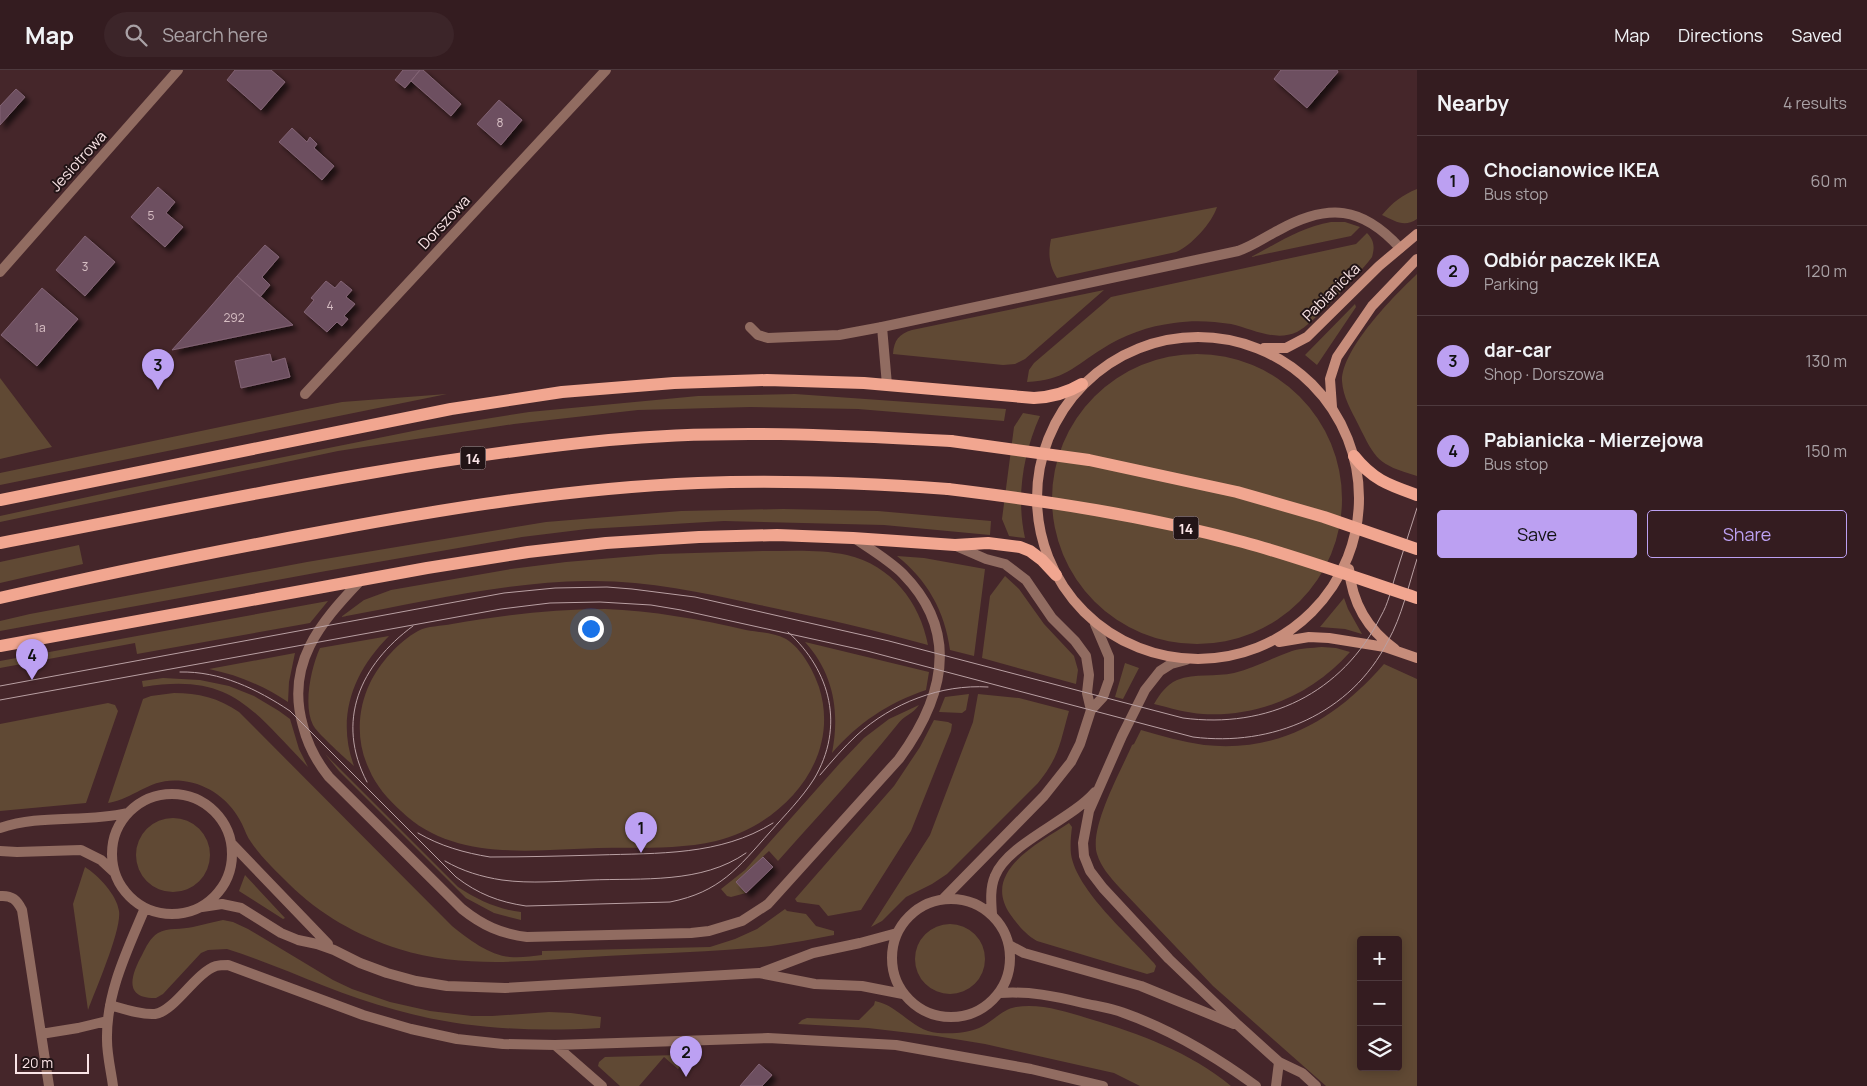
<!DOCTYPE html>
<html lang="en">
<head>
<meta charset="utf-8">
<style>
  :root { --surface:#341c20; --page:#3c2529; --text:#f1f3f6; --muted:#a9a1a5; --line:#4e3a3e; --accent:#bca0f2 }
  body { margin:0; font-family:Manrope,sans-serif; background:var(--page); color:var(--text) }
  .controls { position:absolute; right:15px; bottom:15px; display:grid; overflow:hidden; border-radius:5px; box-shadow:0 2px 12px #0003 }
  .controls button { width:45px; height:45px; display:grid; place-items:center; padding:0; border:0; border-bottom:1px solid var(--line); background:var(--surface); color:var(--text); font:25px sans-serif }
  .scale { position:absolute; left:15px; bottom:12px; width:74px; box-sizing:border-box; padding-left:5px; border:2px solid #fae4e6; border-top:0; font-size:14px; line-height:18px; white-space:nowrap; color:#fae4e6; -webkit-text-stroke:4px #221416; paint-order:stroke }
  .you { position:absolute; left:590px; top:558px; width:18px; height:18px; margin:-12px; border:4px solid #fff; border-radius:50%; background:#1a73e8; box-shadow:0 0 0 8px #1a73e833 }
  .badge { display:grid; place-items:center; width:32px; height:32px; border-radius:50%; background:var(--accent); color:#111; font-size:16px; font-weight:700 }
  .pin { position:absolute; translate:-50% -41px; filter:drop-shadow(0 1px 2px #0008) }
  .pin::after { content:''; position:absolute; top:26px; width:18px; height:15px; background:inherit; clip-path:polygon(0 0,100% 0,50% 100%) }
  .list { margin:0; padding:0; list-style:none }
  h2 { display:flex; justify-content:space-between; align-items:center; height:65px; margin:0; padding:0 20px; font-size:21px }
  h2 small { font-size:16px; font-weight:400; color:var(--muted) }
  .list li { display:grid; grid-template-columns:32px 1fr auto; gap:15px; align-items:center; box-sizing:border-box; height:90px; padding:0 20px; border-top:1px solid var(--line) }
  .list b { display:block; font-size:19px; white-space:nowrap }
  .list p { margin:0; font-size:16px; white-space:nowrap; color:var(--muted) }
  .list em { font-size:16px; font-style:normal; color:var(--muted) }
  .actions { display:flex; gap:10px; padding:15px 20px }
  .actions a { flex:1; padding:11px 0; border:1px solid var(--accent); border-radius:5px; text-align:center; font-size:18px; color:var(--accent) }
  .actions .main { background:var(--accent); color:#111 }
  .icon { flex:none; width:28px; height:28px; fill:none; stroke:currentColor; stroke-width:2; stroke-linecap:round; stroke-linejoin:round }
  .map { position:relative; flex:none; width:1417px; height:1016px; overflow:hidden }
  header { display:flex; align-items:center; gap:30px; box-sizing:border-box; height:70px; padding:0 25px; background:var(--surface); border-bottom:1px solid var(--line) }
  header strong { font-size:24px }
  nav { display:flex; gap:28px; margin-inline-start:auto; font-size:18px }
  .search { width:350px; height:45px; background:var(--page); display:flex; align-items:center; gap:12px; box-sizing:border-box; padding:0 18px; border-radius:28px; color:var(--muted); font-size:19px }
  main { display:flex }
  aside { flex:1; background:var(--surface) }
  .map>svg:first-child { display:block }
  .green { fill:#604934; fill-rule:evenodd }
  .building { fill:#6d4f60; stroke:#826374; filter:url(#shadow) }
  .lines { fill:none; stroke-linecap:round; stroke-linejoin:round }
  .lane { stroke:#916c61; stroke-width:10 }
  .street { stroke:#916c61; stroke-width:10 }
  .secondary { stroke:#c78d7b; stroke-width:10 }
  .primary { stroke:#f1a690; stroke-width:12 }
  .tram { stroke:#b9a0a3; stroke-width:1 }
  .primary-bridge { stroke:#f1a690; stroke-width:12 }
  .labels { text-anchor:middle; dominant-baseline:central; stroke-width:4; stroke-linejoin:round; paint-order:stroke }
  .number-label { font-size:12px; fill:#d7bfc4 }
  .shield { fill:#221416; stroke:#b9a6a8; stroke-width:1 }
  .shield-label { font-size:14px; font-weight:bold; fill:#fae4e6 }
  .street-label { font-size:15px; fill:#fae4e6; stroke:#221416 }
</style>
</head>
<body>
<header>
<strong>Map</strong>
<div class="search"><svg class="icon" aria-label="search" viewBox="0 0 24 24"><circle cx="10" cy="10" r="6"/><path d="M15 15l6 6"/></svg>Search here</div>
<nav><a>Map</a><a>Directions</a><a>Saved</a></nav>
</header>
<main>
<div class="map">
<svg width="1417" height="1016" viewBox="0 0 1417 1016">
  <defs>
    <filter id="shadow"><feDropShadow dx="4.5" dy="4.5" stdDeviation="2.5" flood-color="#0009"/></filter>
  </defs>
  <rect width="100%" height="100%" fill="#45262a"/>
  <path class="green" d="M1417,119V149C1404,158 1395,151 1382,145C1392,133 1402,125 1417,119Z
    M1217,137C1212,153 1191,176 1176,182L1057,208C1049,195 1048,184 1051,169Z
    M1331,152H1345L1360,157L1351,166L1251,187C1278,173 1301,157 1331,152Z
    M1367,163C1374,170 1375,177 1372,187C1362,201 1311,256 1297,262C1275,272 1253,259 1231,254C1212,251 1193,250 1174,253C1149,256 1123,265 1102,279C1073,297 1065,310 1027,312L1029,300L1034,293L1111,227L1356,174Z
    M1417,204V406C1377,394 1376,390 1358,354C1351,340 1343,327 1342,311C1342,278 1394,226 1417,204Z
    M1104,220L1025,289L1015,294L1003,295L893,284C894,270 899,264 912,260Z
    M1355,234L1356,237L1317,295L1305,285Z
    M1052 429a145 145 0 1 1 290 0a145 145 0 1 1-290 0Z
    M0,308L52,377L0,389Z
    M447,324L0,415V403L297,341L342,332Z
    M795,324L1006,339L1004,351L858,339L750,337L638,340L514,354L338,381L0,452V446L120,420L423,359L529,342L698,326Z
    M1023,343L1040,346C1023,384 1016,427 1025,468L1009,466L1002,449L1014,357Z
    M783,439L878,441L991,451L990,465L884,455L724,451L587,459L522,467L326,501L0,561V551L30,544L307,492L546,452L681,441Z
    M79,475L83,494L0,513V492Z
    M762,481C790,481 820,479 847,485C891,495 920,532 928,575C871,559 813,546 755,534C700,522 645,510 587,511C504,512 423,532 341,547L364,530L391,520L511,499L566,492L660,484Z
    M897,486L924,488L985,499L974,586L950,580C945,541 927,510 897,486Z
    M1005,506L1019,519L1044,554L1074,586L1078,600L1076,614L982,588L990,526Z
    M1344,528L1348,539L1362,564L1345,559L1320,557Z
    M328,531L310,553L137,584L135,573L0,598V591Z
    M605,539C653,541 699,549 746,560C758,562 775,563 786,569C802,579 813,600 819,617C842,689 784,754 716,771C678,780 637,777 598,778C532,780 453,792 401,741C388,729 376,716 369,699C356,672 357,640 370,613C380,593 398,572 418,561C427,556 442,556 452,554C503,545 553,539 605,539Z
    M389,566C353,602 336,647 354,696C345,688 317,663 313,655C303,635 311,598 320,578Z
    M805,572L929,602L926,620C888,633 858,653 832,683C840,642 834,604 805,572Z
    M1322,577L1336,578L1350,582C1313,624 1260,647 1203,644C1187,643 1170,638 1154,634C1160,624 1166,615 1177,610C1195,603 1216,607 1234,603C1254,598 1272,588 1292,581C1301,578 1312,578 1322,577Z
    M295,583L289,612L288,632C264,616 238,605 209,599Z
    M1125,593L1139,598L1123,629L1115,627Z
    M1384,594L1417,609V1016H1326L1213,916L1119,817C1110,807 1101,797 1097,784C1089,757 1121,701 1132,675L1134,674L1141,660C1162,666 1183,672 1204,675C1280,683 1336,649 1384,594ZM1361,870H1398V997H1361Z
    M163,608L200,610L229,616L254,626L279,641L290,649L299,679L308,697C252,640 232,602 143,617L142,611Z
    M174,623C198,623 219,628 239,642L452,856C468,869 489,885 510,887C521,888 532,886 542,885V881L710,877L735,869L757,859L785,839L787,841L806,844L816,856L834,861V865C813,869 792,873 771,876C717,882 660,883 606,886C537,890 466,900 399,879C358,866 319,844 289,814C276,801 261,787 251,772C247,767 245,760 242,754C231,731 209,714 183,711C149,707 137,728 108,733L143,629L151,626Z
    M969,624L966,640L962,643L939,642L945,627Z
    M978,624L1019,628L1069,641C1060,672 1060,686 1038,713L947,804L932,814L906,827L882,851L871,857L930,765L973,652Z
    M108,633L115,635L118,641L86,733L0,741V654Z
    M919,635C913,644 903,646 897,655C859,702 818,746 778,791L769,781L736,812L746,823L731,827L727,826L721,819L745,800L840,693L864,668L889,649Z
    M934,650L948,652L952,654L951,661L911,761L861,840L828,846L819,835L797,832L795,829L894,716L920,677Z
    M325,684L458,817C478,830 497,839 521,842V850L494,843L466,828L339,701Z
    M136 785a37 37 0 1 1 74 0a37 37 0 1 1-74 0Z
    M1069,753L1072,757C1071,765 1070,775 1071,784C1076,820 1130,866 1154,893L1156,896L1154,902L1147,904L1037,871C1025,864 1018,855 1010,844C981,801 1039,773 1069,753Z
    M85,797C98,805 117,825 119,841C122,859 95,921 88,940L73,834Z
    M245,805L285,848L283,849L239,821Z
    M223,850L233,852L248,859L333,910L352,919L390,932L430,941L472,946H492L549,942L571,943L601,947L600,958C531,962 463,959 396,940C338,925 284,897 227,879L208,880L201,883L163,924L156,928C123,929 131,905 142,885C146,877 150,868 158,863C168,857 182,860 193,857C203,855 212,852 223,850Z
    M915 889a35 35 0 1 1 70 0a35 35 0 1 1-70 0Z
    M875,931C900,936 912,961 938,963C953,964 970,963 983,956C994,950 1003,939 1016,937C1041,933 1067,942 1090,949C1140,964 1190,982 1231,1016H1140L1114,1003L985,974L936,966L868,958L798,954L802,950L807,948L859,950L874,935Z
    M678,985L682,987L684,992L678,999L664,987L639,1016H620L598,996L599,992L605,987Z"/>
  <path class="building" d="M235,0H271L285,12L261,40L227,10Z
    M403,0H420L405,18L395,10Z
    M420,0H423L461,34L451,46L411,11Z
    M1281,0H1337L1338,2L1307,38L1274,9Z
    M16,19L25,27L0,55V36Z
    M499,30L522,50L501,75L477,54Z
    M292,58L307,72L310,67L317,74L314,78L334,96L322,110L279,72Z
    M158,117L175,132L166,143L183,157L165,177L131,147Z
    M85,166L115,192L85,226L56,200Z
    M265,175L279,187L262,207L270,215L260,227L237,206Z
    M237,206L293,255L172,280L206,242Z
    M326,211L335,218L341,211L352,220L346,227L355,234L344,246L348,249L342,256L337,252L327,262L304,242L314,230L311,228Z
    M42,218L78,249L37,296L1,265Z
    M270,284L272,292L285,288L290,307L241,318L235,291Z
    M763,787L773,797L746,823L736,812Z
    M759,994L772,1005L762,1016H740Z"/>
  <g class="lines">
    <path class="lane" d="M882,257L887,315
      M956,476L986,489L1005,494L1026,510L1052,548L1075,571L1086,586L1089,605L1087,623L1091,640
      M360,511C320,553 285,594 303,656C308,676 316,691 329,707L462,839C482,855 501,864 527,867L691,863L709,861L742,851L768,834L899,689C943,629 961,563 903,504C889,490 870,479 854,468
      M1186,590L1171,594L1160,601L1145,620L1122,666L1089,741L1083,773L1084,786L1090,801L1103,818L1169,889L1238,955L1279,992L1302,1003L1316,1016
      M112 784a60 60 0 1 1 120 0a60 60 0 1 1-120 0Z
      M0,758C40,744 86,753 127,743
      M231,773L328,874
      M0,781L17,782L81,780L101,790L114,802
      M0,826C12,825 17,830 22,840L49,1016
      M892 888a59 59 0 1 1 118 0a59 59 0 1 1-118 0Z
      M943,829L1044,726L1071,692L1080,674L1091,640L1103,627L1109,610V587L1095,554
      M202,837L222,834L241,838L281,863L298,870L317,874L334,880L360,893L387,903L416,911L447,916L505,918L759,903L815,914L862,916L903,924
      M992,844C991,831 990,818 995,806C1007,774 1071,750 1095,722
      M1009,875L1024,883L1141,916L1234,954
      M763,902L813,883L860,873L897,863
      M1000,923C1029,921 1055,926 1083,933C1096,936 1111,938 1124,943C1172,960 1215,986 1256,1016
      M110,935C124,939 141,945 155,944C175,941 195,903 216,896C220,895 224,895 228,895L363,945L411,959L457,969L503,974L555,975L768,968L896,975L1031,999L1103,1016
      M41,964L78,958L107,951
      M555,975L602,1016
      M113,1016C111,1001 107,985 107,970C106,923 127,881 145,838
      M1276,1016L1279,992"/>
    <path class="street" d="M0,202L178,0
      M750,257L758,265L768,268L839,265L882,257L1238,181C1253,176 1265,167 1279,160C1328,133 1362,136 1400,178
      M305,324L606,0"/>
    <path class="secondary" d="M1037 428a161 161 0 1 1 322 0a161 161 0 1 1-322 0Z
      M1264,278H1286L1307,267L1379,196L1417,164
      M1332,337L1330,309L1337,287L1372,236L1417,189
      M1349,499C1352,532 1367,559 1395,579
      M1279,572L1309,567L1329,568L1385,577L1417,588"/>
    <path class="primary" d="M1354,386C1373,410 1389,415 1417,425
      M0,430L451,339L562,322L674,313L767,310L864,313L1034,328C1053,327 1067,323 1082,314
      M0,473C201,435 405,390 609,370C723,359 838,365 951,371
      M0,528C108,503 217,481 326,461C448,438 573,418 698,413C782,410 865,413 948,419
      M0,576L427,498L528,482L606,473L699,467L777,465L853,468L955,475L988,473L1020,477L1030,481L1042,490L1056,505"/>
    <path class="tram" d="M180,602C220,601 257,619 290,641L456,807C478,824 499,832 526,836L670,832C720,822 738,798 770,762C785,745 802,728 814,709C845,657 831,601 788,562
      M0,616L504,523L555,518L607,517L632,519L695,527L889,571L1183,648C1267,659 1342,624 1381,546C1388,534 1391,520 1395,507C1402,484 1410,461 1417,438
      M0,630L501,539L550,533L600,532L651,535L681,540L867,581L1193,667C1272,677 1351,644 1388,571C1402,546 1408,517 1417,489
      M820,705C832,691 844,677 857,665C892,633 941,614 988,617
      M367,712C335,651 360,595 413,556
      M418,763C440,776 465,783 490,787C526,787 562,786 598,785C658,783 720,786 773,753
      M445,791C462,801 482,807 502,810C531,814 561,811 590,810C642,808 702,814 746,783"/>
    <path class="primary-bridge" d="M951,371L1089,390L1237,422L1324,447L1417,479
      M948,419C1047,431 1147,446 1243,472C1302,488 1359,509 1417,528"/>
  </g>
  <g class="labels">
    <g class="number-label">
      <text x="500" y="52">8</text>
      <text x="151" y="145">5</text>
      <text x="85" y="196">3</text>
      <text x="330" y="235">4</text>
      <text x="234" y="247">292</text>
      <text x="40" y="257">1a</text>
    </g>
    <g class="shield">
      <rect x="460.5" y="376.5" width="25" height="23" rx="4"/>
      <rect x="1173.5" y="446.5" width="25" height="23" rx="4"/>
    </g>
    <g class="shield-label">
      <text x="473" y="388">14</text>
      <text x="1186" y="458">14</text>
    </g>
    <g class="street-label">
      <text transform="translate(78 91) rotate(-48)">Jesiotrowa</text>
      <text transform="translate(444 152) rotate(-47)">Dorszowa</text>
      <text transform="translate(1331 222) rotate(-45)">Pabianicka</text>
    </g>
  </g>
</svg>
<div class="controls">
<button>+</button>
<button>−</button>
<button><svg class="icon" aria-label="layers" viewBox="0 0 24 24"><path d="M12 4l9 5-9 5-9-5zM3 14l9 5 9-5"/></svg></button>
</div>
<div class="scale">20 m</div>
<div class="you"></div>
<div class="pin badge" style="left:641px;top:783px">1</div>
<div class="pin badge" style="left:686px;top:1007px">2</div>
<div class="pin badge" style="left:158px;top:320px">3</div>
<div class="pin badge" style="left:32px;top:610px">4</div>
</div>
<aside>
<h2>Nearby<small>4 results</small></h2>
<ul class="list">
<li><span class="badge">1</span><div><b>Chocianowice IKEA</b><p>Bus stop</p></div><em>60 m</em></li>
<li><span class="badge">2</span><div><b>Odbiór paczek IKEA</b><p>Parking</p></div><em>120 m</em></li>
<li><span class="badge">3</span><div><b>dar-car</b><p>Shop · Dorszowa</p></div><em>130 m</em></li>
<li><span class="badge">4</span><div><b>Pabianicka - Mierzejowa</b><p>Bus stop</p></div><em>150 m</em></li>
</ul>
<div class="actions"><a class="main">Save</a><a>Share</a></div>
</aside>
</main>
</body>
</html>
